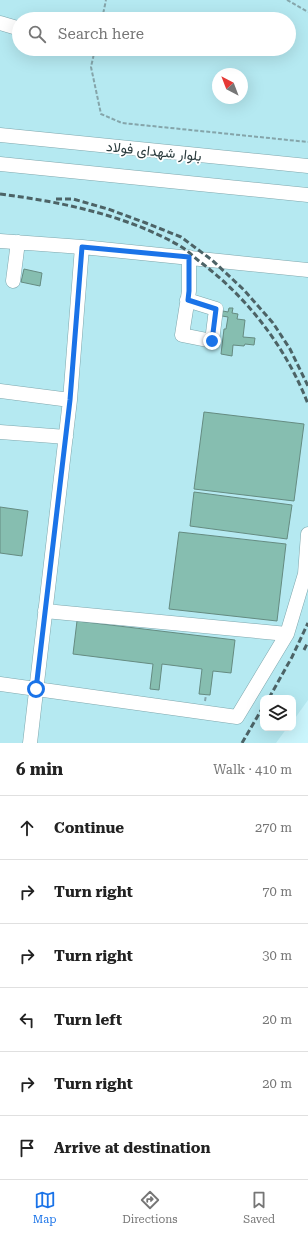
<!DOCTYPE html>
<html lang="en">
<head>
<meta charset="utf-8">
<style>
  :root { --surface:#fff; --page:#f6f6f6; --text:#222; --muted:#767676; --line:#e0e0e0; --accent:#1a73e8 }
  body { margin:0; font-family:"Roboto Serif",Vazirmatn,serif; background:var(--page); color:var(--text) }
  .controls { position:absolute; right:12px; bottom:12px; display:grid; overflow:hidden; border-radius:8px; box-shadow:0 4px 16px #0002 }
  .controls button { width:36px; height:36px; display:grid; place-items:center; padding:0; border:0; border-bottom:1px solid var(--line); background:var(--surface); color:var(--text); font:20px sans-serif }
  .compass { position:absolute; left:212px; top:68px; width:36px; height:36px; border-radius:50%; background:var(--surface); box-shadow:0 4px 16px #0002; rotate:318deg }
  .stop { position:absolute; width:12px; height:12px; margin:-9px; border:3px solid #1a73e8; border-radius:50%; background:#fff }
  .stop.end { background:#1a73e8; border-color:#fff; box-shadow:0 1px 4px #0008 }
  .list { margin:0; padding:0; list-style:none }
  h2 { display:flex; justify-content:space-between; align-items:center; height:52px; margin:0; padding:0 16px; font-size:17px }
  h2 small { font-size:13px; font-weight:400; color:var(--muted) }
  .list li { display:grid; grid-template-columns:26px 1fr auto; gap:12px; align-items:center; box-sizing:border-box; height:64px; padding:0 16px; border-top:1px solid var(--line) }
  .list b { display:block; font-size:15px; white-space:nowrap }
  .list em { font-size:13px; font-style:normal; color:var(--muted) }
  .icon { flex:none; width:22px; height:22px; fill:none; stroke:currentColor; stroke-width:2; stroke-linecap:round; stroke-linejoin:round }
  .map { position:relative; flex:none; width:308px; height:743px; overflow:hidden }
  .search { position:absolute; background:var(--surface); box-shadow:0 4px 16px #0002; left:12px; right:12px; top:12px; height:44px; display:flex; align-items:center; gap:10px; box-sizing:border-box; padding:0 14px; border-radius:22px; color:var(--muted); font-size:15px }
  .sheet { height:436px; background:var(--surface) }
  nav { display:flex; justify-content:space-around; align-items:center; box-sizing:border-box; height:56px; border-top:1px solid var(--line); background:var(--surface); font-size:11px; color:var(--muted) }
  nav a { display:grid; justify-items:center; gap:2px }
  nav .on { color:var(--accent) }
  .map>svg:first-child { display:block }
  .built { fill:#b5e9f1; fill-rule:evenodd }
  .building { fill:#86beb0; stroke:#658b81 }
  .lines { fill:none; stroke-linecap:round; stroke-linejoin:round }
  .minor-casing { stroke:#7fa7ad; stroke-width:15 }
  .path { stroke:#85a5aa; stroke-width:2; stroke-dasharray:4 2; stroke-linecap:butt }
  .minor { stroke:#fff; stroke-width:14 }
  .rail { stroke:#4c6366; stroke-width:3; stroke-dasharray:6 3; stroke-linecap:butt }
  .route { stroke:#1a73e8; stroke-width:5 }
  .labels { text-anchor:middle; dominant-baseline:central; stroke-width:3.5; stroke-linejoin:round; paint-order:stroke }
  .street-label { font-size:14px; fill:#293a3c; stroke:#fff }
</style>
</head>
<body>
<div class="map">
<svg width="308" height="743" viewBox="0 0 308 743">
  <rect width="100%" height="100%" fill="#caf5fc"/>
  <path class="built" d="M0,0H308V700L293,721V698H263V728H287L276,743H0ZM19,19H289V49H19ZM218,74H242V98H218Z"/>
  <path class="building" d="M24,269L42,273L40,286L21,282Z
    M229,308H233L232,313L238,314L237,319L245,320L243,337L255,338L254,345L245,344L244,346L233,345L232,356L221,354L224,329H226L228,317L222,316L223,311L228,312Z
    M204,412L304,424L294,501L194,489Z
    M194,492L292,505L287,539L190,526Z
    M0,507L28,511L22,556L0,553Z
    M179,532L286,544L277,621L169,609Z
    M77,621L235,640L231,673L213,671L210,695L199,694L202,669L162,664L159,690L150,689L153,664L73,654Z"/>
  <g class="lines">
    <g class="minor-casing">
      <path id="minor" d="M0,23L17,28
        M0,135L308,166
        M0,164L308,195
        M0,241L82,247
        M13,281L18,242
        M187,300L216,309L212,341L182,335L189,291V257
        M0,391L70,400L30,743
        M70,400L82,247L308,270
        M0,432L66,437
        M45,611L287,634
        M0,684L237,717L287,634L305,574L308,534"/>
    </g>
    <path class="path" d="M287,0L308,12
      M102,19L106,0
      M95,49L91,67L101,114L122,123L308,142
      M205,701L206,695"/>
    <use href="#minor" class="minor"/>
    <path class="rail" d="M0,194C62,202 126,215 180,246C187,250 193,256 199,261C247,297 286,347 308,404
      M56,199H73L108,209L146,223L181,237L212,260L244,290L273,323L290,349L308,386
      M304,650L308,642
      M269,698L292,657L308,623
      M242,743L263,707"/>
  </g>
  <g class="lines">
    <path class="route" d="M36,689L70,400L82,247L189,257V291L188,300L216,309L212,341"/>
  </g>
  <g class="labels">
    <g class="street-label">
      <text transform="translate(154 151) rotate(6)">بلوار شهدای فولاد</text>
    </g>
  </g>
</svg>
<div class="controls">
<button><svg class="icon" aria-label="layers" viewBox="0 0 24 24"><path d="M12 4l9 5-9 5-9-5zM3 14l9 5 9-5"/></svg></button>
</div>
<svg class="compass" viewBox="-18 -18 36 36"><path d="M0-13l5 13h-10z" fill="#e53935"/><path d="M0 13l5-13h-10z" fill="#767676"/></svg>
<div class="stop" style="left:36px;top:689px"></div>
<div class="stop end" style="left:212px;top:341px"></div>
<div class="search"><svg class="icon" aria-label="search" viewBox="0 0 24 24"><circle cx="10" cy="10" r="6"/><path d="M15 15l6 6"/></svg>Search here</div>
</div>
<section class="sheet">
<h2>6 min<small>Walk · 410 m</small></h2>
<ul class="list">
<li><svg class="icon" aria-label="ahead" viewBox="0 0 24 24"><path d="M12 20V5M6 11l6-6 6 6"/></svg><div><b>Continue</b></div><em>270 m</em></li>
<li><svg class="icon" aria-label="right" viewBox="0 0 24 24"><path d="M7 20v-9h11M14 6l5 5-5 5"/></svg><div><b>Turn right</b></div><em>70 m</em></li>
<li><svg class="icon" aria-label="right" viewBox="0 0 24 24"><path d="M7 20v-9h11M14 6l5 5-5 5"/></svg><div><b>Turn right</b></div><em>30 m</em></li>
<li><svg class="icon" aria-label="left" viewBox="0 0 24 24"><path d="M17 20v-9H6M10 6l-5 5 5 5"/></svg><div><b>Turn left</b></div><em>20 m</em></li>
<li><svg class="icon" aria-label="right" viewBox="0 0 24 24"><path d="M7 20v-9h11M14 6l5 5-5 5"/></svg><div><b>Turn right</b></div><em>20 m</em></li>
<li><svg class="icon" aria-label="arrive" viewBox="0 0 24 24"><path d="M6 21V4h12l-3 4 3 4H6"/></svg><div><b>Arrive at destination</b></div></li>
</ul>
</section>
<nav>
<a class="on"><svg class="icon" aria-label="map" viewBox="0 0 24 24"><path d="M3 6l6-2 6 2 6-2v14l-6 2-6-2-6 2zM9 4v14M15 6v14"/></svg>Map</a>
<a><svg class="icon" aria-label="directions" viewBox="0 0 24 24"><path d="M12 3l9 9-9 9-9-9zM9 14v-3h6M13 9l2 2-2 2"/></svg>Directions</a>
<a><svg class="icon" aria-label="saved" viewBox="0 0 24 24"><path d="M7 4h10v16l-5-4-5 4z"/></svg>Saved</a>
</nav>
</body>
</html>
